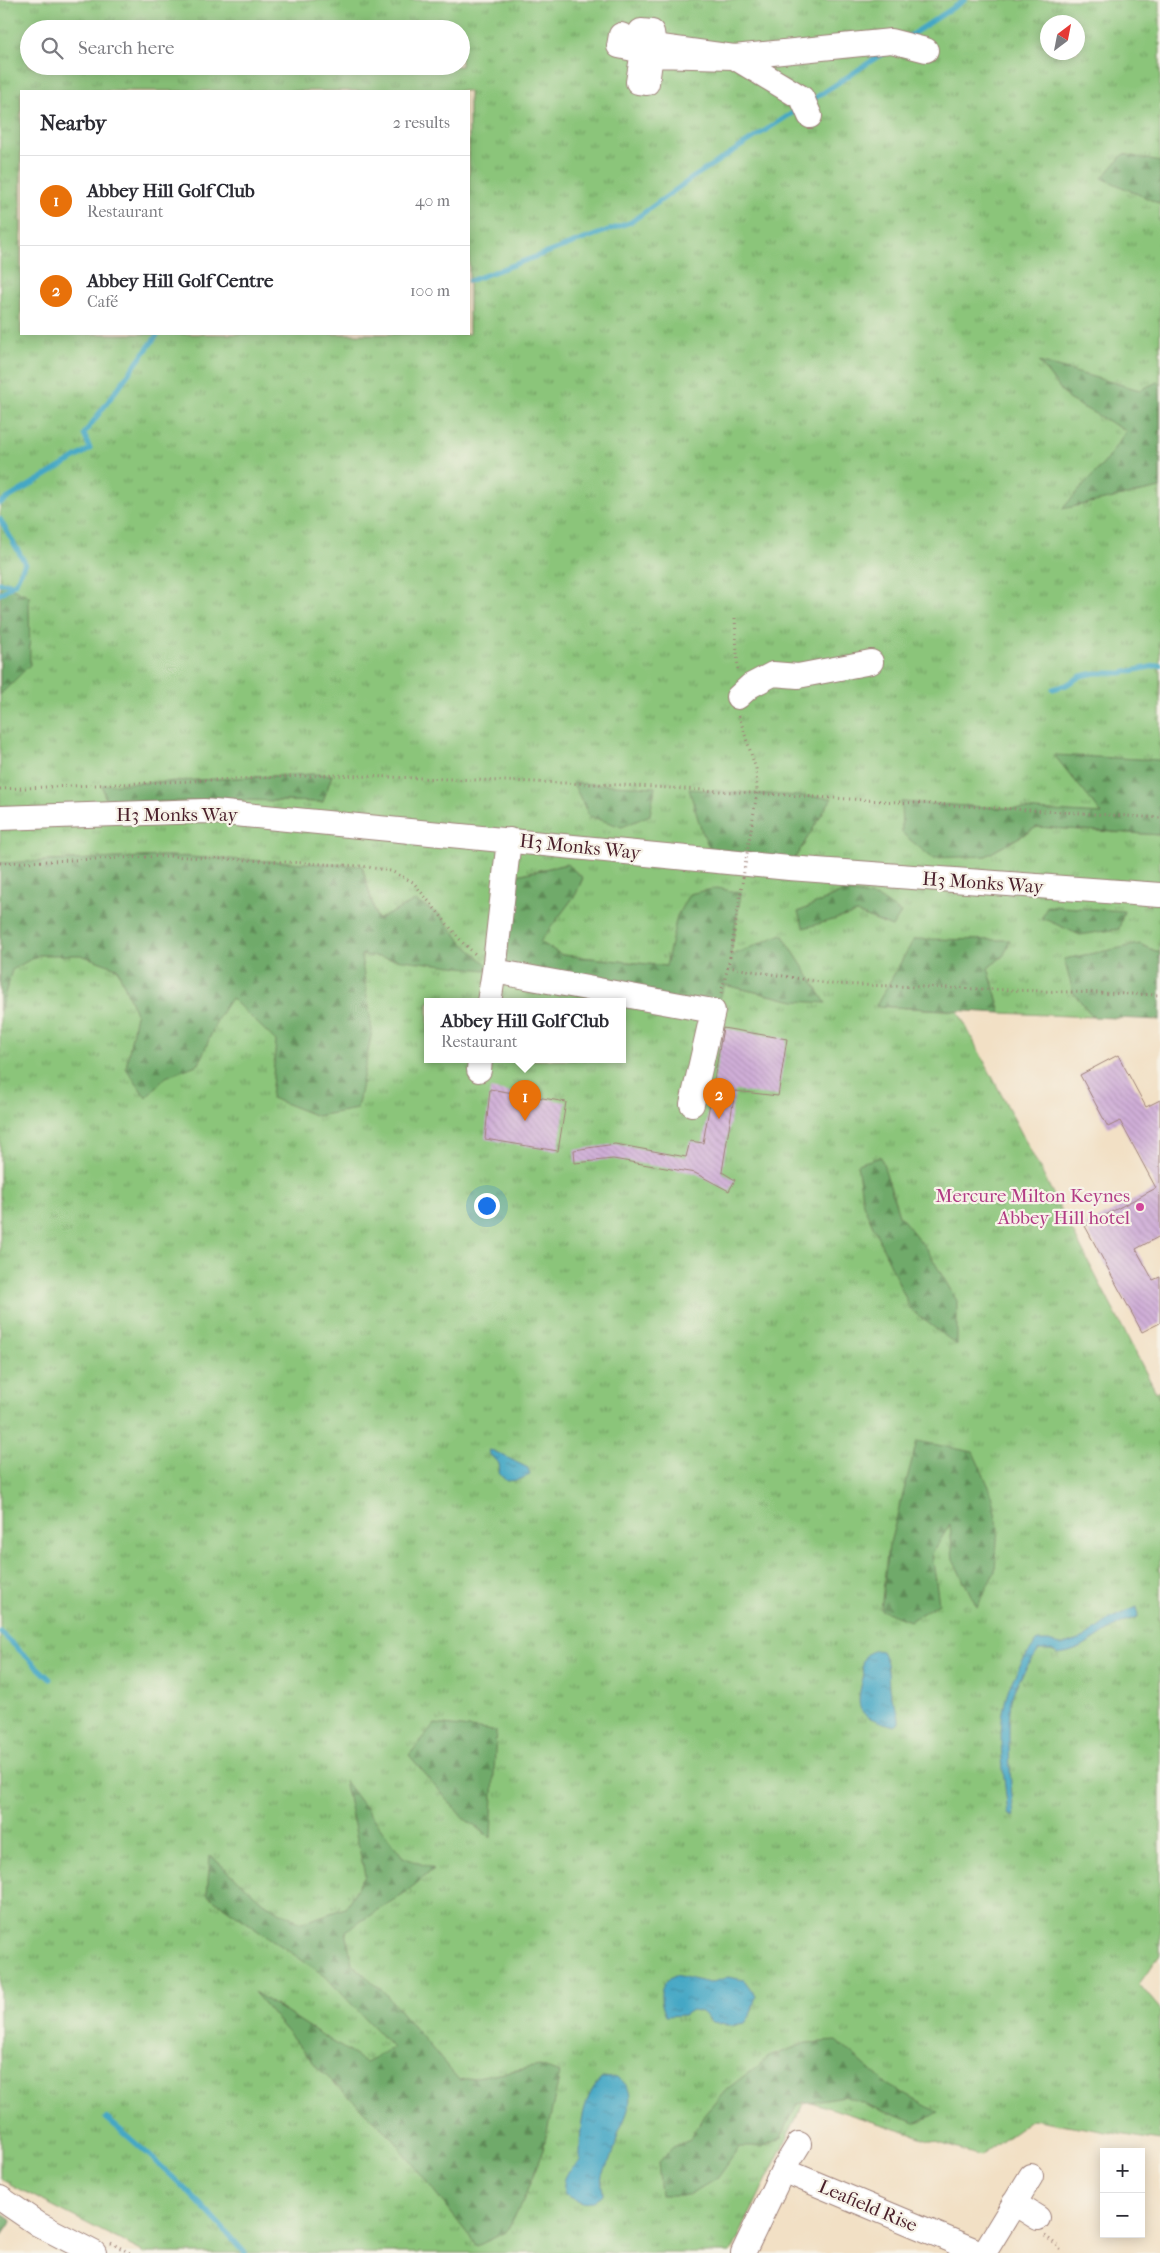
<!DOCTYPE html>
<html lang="en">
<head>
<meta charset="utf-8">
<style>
  :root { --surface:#fff; --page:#f2f2f3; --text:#2b2b33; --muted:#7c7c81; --line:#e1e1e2; --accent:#1a73e8 }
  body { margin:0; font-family:"IM FELL French Canon",serif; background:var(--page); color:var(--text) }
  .controls { position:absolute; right:15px; bottom:15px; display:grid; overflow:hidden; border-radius:0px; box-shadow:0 2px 12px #0003 }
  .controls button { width:45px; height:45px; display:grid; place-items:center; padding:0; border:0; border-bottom:1px solid var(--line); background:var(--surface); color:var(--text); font:25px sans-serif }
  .compass { position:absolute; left:1040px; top:15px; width:45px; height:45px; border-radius:50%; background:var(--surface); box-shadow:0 2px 12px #0003; rotate:32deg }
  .you { position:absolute; left:486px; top:1205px; width:18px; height:18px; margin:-12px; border:4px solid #fff; border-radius:50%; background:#1a73e8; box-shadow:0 0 0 8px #1a73e833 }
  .badge { display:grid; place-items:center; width:32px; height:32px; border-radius:50%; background:var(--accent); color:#fff; font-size:16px; font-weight:700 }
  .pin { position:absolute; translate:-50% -41px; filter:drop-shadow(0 1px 2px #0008) }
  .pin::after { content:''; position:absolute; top:26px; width:18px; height:15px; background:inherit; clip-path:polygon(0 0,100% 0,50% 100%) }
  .popup { position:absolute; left:424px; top:998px; width:202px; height:65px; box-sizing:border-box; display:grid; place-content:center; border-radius:0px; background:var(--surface); filter:drop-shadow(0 1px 4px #0005); font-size:16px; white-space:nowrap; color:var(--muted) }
  .popup b { font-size:19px; color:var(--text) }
  .popup::after { content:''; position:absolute; left:50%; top:100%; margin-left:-10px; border:10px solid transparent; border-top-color:var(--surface) }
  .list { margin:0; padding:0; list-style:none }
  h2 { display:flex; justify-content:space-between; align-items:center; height:65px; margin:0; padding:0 20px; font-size:21px }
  h2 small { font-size:16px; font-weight:400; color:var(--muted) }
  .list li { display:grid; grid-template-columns:32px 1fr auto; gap:15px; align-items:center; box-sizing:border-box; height:90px; padding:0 20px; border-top:1px solid var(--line) }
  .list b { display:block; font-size:19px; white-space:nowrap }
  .list p { margin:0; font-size:16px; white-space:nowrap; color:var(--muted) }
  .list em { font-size:16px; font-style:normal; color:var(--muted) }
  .icon { flex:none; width:28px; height:28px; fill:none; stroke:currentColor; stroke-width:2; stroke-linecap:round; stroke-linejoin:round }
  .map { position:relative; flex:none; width:1160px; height:2253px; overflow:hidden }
  .search { position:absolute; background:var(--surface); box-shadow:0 2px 12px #0003; left:20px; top:20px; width:450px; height:55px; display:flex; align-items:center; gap:12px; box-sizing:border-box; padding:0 18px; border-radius:28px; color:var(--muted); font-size:19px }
  .panel { position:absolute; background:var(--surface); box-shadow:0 2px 12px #0003; left:20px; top:90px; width:450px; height:245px; border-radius:0px }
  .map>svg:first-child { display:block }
  .grass { fill:url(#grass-tufts); stroke:#6a7252; fill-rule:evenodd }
  .forest { fill:url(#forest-firs); stroke:#5d644a }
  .water { fill:url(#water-ripples); stroke:#486378 }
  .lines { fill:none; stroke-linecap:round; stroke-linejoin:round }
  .stream { stroke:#45a7c5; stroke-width:5 }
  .building { fill:url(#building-back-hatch) }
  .minor-casing { stroke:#9e8078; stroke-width:26 }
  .path { stroke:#9e8078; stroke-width:3; stroke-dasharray:1 4; stroke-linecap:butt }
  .minor { stroke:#fff; stroke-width:24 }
  .path-bridge { stroke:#9e8078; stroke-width:3; stroke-dasharray:1 4; stroke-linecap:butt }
  .hotel-dot { fill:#d1479c; stroke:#f7f3e8; stroke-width:2 }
  .labels { text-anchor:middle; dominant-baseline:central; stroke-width:4.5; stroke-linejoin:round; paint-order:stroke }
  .street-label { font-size:19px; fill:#4a1f2b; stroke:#f7f3e8 }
  .hotel-label { font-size:19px; fill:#b23c85; stroke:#f7f3e8; text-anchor:end }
</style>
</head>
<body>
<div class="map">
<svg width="1160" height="2253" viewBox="0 0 1160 2253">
  <defs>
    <pattern id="grass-tufts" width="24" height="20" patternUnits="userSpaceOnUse" patternTransform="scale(1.25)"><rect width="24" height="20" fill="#8bc57a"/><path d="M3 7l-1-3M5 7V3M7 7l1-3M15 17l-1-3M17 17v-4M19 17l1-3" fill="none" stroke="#749f64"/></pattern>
    <pattern id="forest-firs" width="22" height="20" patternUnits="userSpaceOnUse" patternTransform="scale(1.25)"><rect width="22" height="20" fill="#70aa6a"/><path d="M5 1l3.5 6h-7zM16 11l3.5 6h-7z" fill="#5e8a57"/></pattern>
    <pattern id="water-ripples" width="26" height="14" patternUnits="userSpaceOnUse" patternTransform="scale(1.25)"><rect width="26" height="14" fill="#45a7c5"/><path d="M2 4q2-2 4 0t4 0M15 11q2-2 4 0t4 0" fill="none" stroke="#3c87a0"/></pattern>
    <pattern id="building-back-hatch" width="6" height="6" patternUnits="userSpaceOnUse" patternTransform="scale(1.25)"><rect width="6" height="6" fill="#cfaed7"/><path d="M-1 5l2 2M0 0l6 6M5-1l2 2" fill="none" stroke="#b395b9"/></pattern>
  </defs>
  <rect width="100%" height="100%" fill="#f7f3e8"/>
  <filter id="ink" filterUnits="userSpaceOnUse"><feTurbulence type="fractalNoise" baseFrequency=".02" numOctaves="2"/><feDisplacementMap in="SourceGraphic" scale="10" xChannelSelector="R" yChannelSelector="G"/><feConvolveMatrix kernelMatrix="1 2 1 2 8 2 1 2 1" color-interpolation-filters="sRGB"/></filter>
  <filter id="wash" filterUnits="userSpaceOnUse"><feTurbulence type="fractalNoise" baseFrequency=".0096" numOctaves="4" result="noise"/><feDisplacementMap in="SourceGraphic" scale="20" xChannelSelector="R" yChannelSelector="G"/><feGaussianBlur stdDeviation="1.12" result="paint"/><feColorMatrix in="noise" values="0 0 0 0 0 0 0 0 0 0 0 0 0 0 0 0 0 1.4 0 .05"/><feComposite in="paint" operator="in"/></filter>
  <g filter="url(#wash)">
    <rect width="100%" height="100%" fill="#f2e0c5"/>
    <path class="grass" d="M0,0H1160V818L901,802L986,856L1037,827L1160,835V953L1140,944L1073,992L1093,1017L1001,1013L988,968L1004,955L876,1006L958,1011L1156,1392L1160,1390V1955L1139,1984L1160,2009V2141L1032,2119L980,2156L805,2100L731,2253H145L0,2179V892L238,898L358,933L462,942L440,915L377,920L362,866L168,856L0,863ZM1048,22H1078V52H1048ZM29,29H461V66H29ZM21,91H469V334H21ZM314,774L332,775L322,802L243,800L102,785ZM567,864L576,894L539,942L562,955L667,966L677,916L741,894L730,957L795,1001L725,985L494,971L504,878ZM844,891L892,927L857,913L798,912ZM428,1002H622V1060H428Z"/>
    <path class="forest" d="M1124,154L1160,162V204L1102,178Z
      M1039,362L1140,390L1157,382L1160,383V488L1062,509L1105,462L1126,431L1068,399Z
      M0,582L29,596L30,665L0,695Z
      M1054,755L1160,760V835L1037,827L986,856L932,858L902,833L901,802L1102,814Z
      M314,774L332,775L323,802L243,800L106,803L102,785Z
      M573,783L655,787L650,815L622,827L589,816Z
      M689,789L832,798L789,868L715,861L701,829Z
      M168,856L362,866L377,920L415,901L440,915L462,942L494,971L504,878L567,864L583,878L576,894L540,942L562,955L666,966L677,916L689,894L717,888L741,893L730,956L782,934L826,1003L795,1001L725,985L713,1011L494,971L361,955L372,1031L357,1109L317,1116L271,1098L276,1041L231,998L217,1020L199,1064L166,1077L146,1098L126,1068L136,1014L117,968L81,955H38L12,970L0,1011V863Z
      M844,891L879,898L901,913L892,927L857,913L804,928L798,912Z
      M1047,906L1124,911L1119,929L1080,935L1042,918Z
      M914,939L1010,940L1004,955L988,968L1001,1013L876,1006Z
      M1140,944L1160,953V1020L1093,1017L1073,992L1064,959Z
      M881,1157L899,1215L928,1251L957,1301V1345L911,1310L863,1204L857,1164Z
      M917,1441L973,1452L990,1489L998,1526L995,1571L977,1607L953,1560L950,1524L932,1554L939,1603L910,1621L881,1610L887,1554Z
      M435,1724L496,1731L491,1838L462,1817L409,1755Z
      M344,1780L403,1857L434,1869L406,1892L346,1931L352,1964L384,1992L459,2080L540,2066L560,2073L543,2150L523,2201L506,2232L477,2246L391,2136L318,2068L254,1992L365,2062L393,2048L325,1976L207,1895L210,1855L263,1902L301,1923L345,1908L365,1875Z
      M837,2041L888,2085L939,2113L915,2123L844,2096L797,2104L781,2138L761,2147H739L716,2179L688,2195H661L658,2163L673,2147L690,2140L704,2115L727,2089L769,2057L806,2043Z
      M0,2212L12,2221L0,2239Z"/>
    <path class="water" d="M489,1450L494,1451L528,1468L530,1475L518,1480L506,1481L499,1473C501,1463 498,1461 490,1455Z
      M1137,1607L1138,1617C1108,1624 1090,1651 1058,1654L1051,1650H1039C1030,1663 1019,1678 1013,1693C1005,1718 1011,1789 1014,1817L1008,1814C1001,1744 988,1700 1038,1641H1049L1062,1646L1084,1638L1110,1619Z
      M875,1650L882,1651C889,1663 888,1675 889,1689C891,1702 900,1709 899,1723L895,1726C857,1716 854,1712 864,1674C859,1662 864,1654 875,1650Z
      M675,1975L710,1983L728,1977L744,1980L756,1996L750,2016L745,2023L732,2025L712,2022L701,2012L692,2010L684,2015L666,2016C659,2000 657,1984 675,1975Z
      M617,2077C640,2091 627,2113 619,2132C616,2141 615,2150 611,2159C609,2163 604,2167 603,2172C600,2178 603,2188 603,2195C590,2208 577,2202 564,2193C563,2174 567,2174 580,2161C580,2131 580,2102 601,2078Z"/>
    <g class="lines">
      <path class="stream" d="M908,37L965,0
        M809,102L888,50
        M469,281L631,222L692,178L800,108
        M0,503L90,449L84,434L158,334
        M0,519L25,563L16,582L0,594
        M0,583L12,584
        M1053,689L1066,685L1081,676L1095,673H1121L1160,665
        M0,1632L50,1679
        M106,2118C156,2159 202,2203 245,2253"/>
    </g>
    <g id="blocks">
      <path class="building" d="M723,1028L787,1039L778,1096L735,1091L722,1172L735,1180L729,1191L695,1173L613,1159L575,1163L574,1150L615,1144L686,1157L690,1141L703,1143Z
        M1118,1055L1146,1107L1160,1100V1236L1136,1249L1153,1280L1160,1277V1323L1142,1332L1085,1226L1156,1188L1120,1121L1108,1127L1080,1075Z
        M490,1089L566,1102L558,1151L485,1139Z"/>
    </g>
  </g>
  <g filter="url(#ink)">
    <use href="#blocks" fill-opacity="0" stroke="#9e8078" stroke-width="1"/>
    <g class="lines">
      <g class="minor-casing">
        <path id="minor" d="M810,116L802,98L734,57L654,46L652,32L641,31L640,43L621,35L619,46L643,51L638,82L647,83L651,55L734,57L891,41L926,50
          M738,697L750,686L773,674L798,676L871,662
          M0,818L204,811L789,868L1160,895
          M509,840L494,971L713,1011L692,1104
          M489,1002L494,971
          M479,1070L480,1060
          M799,2144L783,2170L981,2253
          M0,2198L38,2224L94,2253
          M1014,2203L1038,2218
          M743,2253L783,2170
          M984,2253L1031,2176"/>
      </g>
      <path class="path" d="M735,618L738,670
        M739,716L756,769L757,793
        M0,789L332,775L621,785L1160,818
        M0,863L168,856L362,866L391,871L413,882L462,942L475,954
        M730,957L728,967L832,984L1160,995
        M721,993L728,967
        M1045,2236L1058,2246L1062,2253
        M111,2243L130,2253"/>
      <use href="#minor" class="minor"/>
      <path class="path-bridge" d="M730,957L757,793"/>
    </g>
  </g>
  <circle class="hotel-dot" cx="1140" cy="1207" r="5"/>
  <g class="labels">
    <g class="street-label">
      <text x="177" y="815">H3 Monks Way</text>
      <text transform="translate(580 847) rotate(6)">H3 Monks Way</text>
      <text transform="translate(983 883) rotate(4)">H3 Monks Way</text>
      <text transform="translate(868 2206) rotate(23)">Leafield Rise</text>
    </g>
    <g class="hotel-label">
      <text x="1130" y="1196">Mercure Milton Keynes<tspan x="1130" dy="22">Abbey Hill hotel</tspan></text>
    </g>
  </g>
</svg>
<div class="controls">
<button>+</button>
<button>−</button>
</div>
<svg class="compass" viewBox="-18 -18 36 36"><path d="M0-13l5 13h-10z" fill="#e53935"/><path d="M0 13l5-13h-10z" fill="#7c7c81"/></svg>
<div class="you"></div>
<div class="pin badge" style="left:525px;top:1121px;background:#e8710a">1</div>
<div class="popup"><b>Abbey Hill Golf Club</b>Restaurant</div>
<div class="pin badge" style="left:719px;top:1119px;background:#e8710a">2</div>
<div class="search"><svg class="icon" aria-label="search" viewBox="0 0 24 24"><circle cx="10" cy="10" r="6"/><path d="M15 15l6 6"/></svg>Search here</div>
<section class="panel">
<h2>Nearby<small>2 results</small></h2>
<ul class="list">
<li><span class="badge" style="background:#e8710a">1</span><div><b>Abbey Hill Golf Club</b><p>Restaurant</p></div><em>40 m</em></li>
<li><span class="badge" style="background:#e8710a">2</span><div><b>Abbey Hill Golf Centre</b><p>Café</p></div><em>100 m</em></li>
</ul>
</section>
</div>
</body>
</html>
